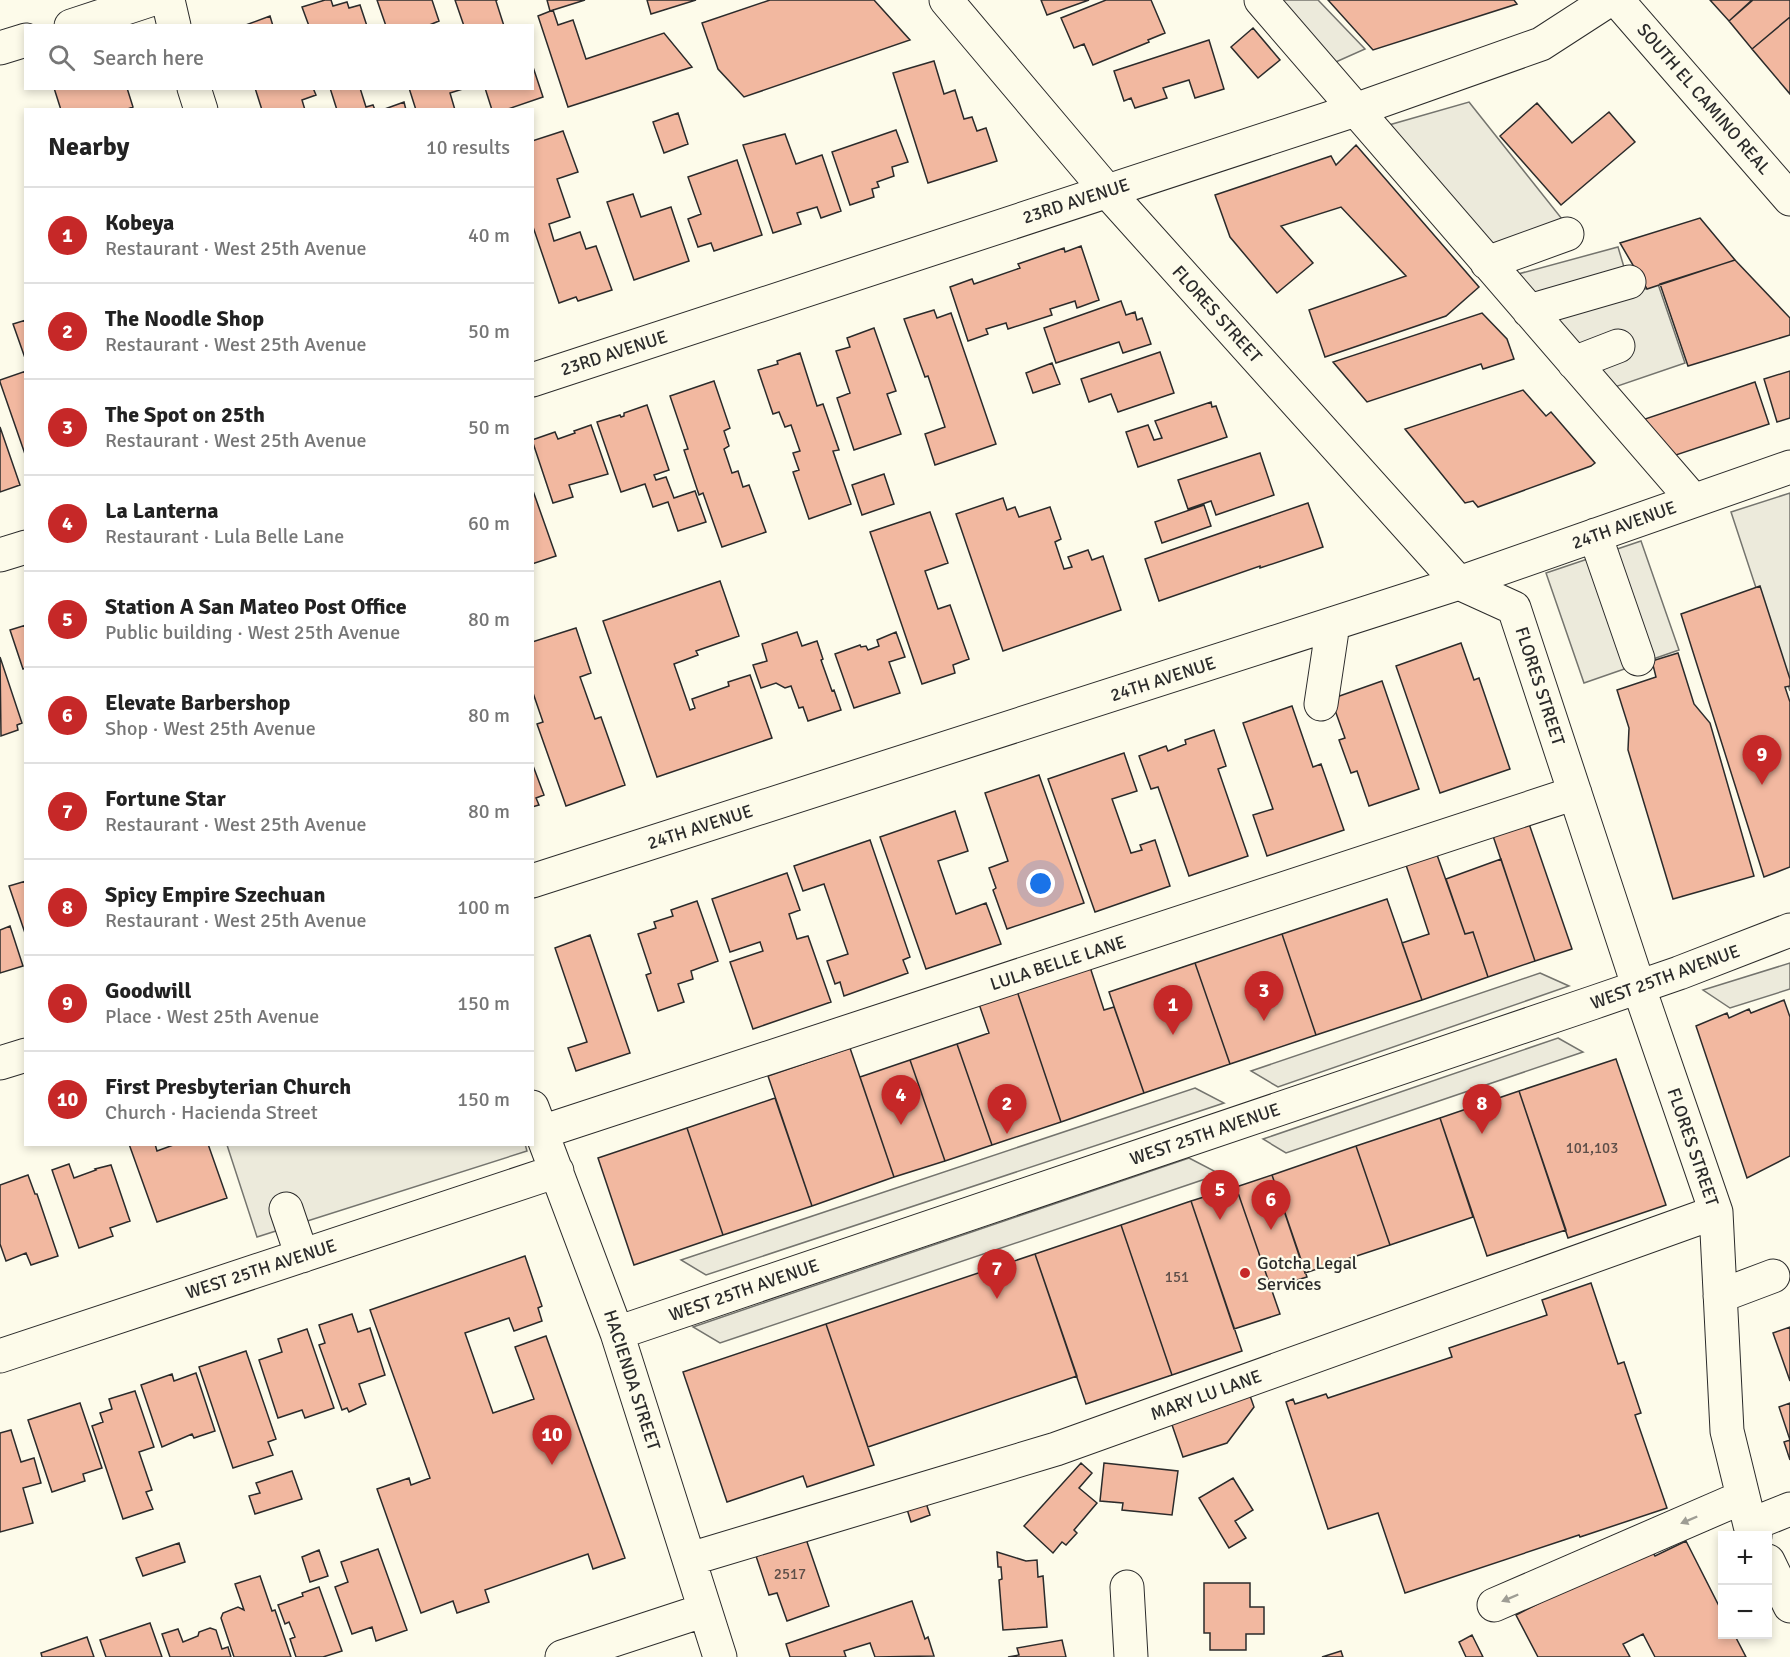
<!DOCTYPE html>
<html lang="en">
<head>
<meta charset="utf-8">
<style>
  :root { --surface:#fff; --page:#f2f2f2; --text:#222; --muted:#767676; --line:#e0e0e0; --accent:#c62828 }
  body { margin:0; font-family:Signika,sans-serif; background:var(--page); color:var(--text) }
  .controls { position:absolute; right:18px; bottom:18px; display:grid; overflow:hidden; border-radius:0px; box-shadow:0 3px 9px #0003 }
  .controls button { width:54px; height:54px; display:grid; place-items:center; padding:0; border:0; border-bottom:2px solid var(--line); background:var(--surface); color:var(--text); font:30px sans-serif }
  .you { position:absolute; left:1041px; top:884px; width:21px; height:21px; margin:-15px; border:4px solid #fff; border-radius:50%; background:#1a73e8; box-shadow:0 0 0 9px #1a73e833 }
  .badge { display:grid; place-items:center; width:39px; height:39px; border-radius:50%; background:var(--accent); color:#fff; font-size:20px; font-weight:700 }
  .pin { position:absolute; translate:-50% -50px; filter:drop-shadow(0 2px 3px #0008) }
  .pin::after { content:''; position:absolute; top:32px; width:21px; height:18px; background:inherit; clip-path:polygon(0 0,100% 0,50% 100%) }
  .list { margin:0; padding:0; list-style:none }
  h2 { display:flex; justify-content:space-between; align-items:center; height:78px; margin:0; padding:0 24px; font-size:26px }
  h2 small { font-size:20px; font-weight:400; color:var(--muted) }
  .list li { display:grid; grid-template-columns:39px 1fr auto; gap:18px; align-items:center; box-sizing:border-box; height:96px; padding:0 24px; border-top:2px solid var(--line) }
  .list b { display:block; font-size:22px; white-space:nowrap }
  .list p { margin:0; font-size:20px; white-space:nowrap; color:var(--muted) }
  .list em { font-size:20px; font-style:normal; color:var(--muted) }
  .icon { flex:none; width:33px; height:33px; fill:none; stroke:currentColor; stroke-width:2; stroke-linecap:round; stroke-linejoin:round }
  .map { position:relative; flex:none; width:1790px; height:1657px; overflow:hidden }
  .search { position:absolute; background:var(--surface); box-shadow:0 3px 9px #0003; left:24px; top:24px; width:510px; height:66px; display:flex; align-items:center; gap:15px; box-sizing:border-box; padding:0 21px; border-radius:0px; color:var(--muted); font-size:22px }
  .panel { position:absolute; background:var(--surface); box-shadow:0 3px 9px #0003; left:24px; top:108px; width:510px; height:1038px; border-radius:0px }
  .map>svg:first-child { display:block }
  .parking { fill:#eceadb; stroke:#74746e; stroke-width:1.5 }
  .building { fill:#f2b8a0; stroke:#2b2b2b; stroke-width:1.5 }
  .lines { fill:none; stroke-linecap:round; stroke-linejoin:round }
  .minor-casing { stroke:#2b2b2b; stroke-width:35 }
  .major-casing { stroke:#2b2b2b; stroke-width:35 }
  .minor { stroke:#fdfbea; stroke-width:33 }
  .major { stroke:#fdfbea; stroke-width:33 }
  .oneway { fill:#9e9d94 }
  .poi-dot { fill:#c62828; stroke:#fdfbea; stroke-width:2 }
  .labels { text-anchor:middle; dominant-baseline:central; stroke-width:4.5; stroke-linejoin:round; paint-order:stroke }
  .number-label { font-size:15px; fill:#5d4e48 }
  .street-label { font-size:18px; fill:#2b2b2b; stroke:#fdfbea }
  .poi-label { font-size:18px; fill:#2b2b2b; stroke:#fdfbea; text-anchor:start }
</style>
</head>
<body>
<div class="map">
<svg width="1790" height="1657" viewBox="0 0 1790 1657">
  <rect width="100%" height="100%" fill="#fdfbea"/>
  <path class="parking" d="M1274,0H1318L1365,49L1329,65Z
    M1469,102L1566,224L1481,248L1375,129Z
    M1618,247L1632,294L1658,284L1685,363L1612,388L1507,277Z
    M1790,493V691L1731,512Z
    M1641,541L1679,650L1584,683L1546,573Z
    M1790,963V989L1730,1008L1703,990Z
    M1540,973L1569,986L1278,1087L1251,1071Z
    M1558,1038L1583,1052L1286,1153L1263,1139Z
    M1195,1088L1224,1103L706,1275L681,1260Z
    M525,1144L527,1151L257,1237L227,1145Z
    M1189,1158L1220,1174L720,1343L693,1327Z"/>
  <path class="building" d="M325,0H331L333,6L347,2L349,8L360,5L367,26H309L302,7Z
    M377,0H432L439,21L427,26H386Z
    M455,0H497L496,1L504,26H464Z
    M547,0H585L550,11Z
    M647,0H696L651,14Z
    M770,0H874L910,40L744,97L718,69L702,23Z
    M1041,0H1089L1047,15Z
    M1106,0H1151L1165,33L1148,40L1149,42L1093,65L1084,44L1074,48L1061,18Z
    M1328,0H1514L1517,4L1373,50Z
    M1710,0H1752L1729,21Z
    M1753,0H1790V17L1752,49L1729,21Z
    M553,10L558,25L573,20L586,59L664,33L692,67L568,107L538,16Z
    M270,16L273,26H243Z
    M1790,17V94L1752,49Z
    M1253,28L1280,60L1258,78L1231,47Z
    M1209,40L1224,89L1195,98L1189,80L1163,88L1167,98L1135,108L1131,98L1124,101L1114,71Z
    M934,61L944,94L955,90L964,119L972,117L977,131L986,128L997,161L928,183L893,73Z
    M532,64L543,97L505,110H492L485,88H532Z
    M54,88H127L133,107L125,110H61Z
    M255,88H313L316,95L302,100L305,110H262Z
    M330,88H360L366,107L373,105L375,110H337Z
    M409,88H463V89L450,93L455,110H416Z
    M404,102L406,110H382Z
    M1537,103L1572,143L1609,112L1635,142L1561,205L1500,136Z
    M678,113L688,144L664,153L653,122Z
    M896,130L908,162L892,167L894,176L877,182L879,187L872,189L874,197L850,205L832,152Z
    M563,131L578,172L557,179L570,217L549,224L554,241L580,232L586,249L596,246L612,290L578,301L576,297L559,303L532,224V141Z
    M785,134L796,164L822,155L841,211L821,218L817,207L797,213L801,224L773,233L743,145Z
    M1356,145L1479,287L1446,316L1325,357L1309,310L1406,276L1341,207L1281,226L1313,263L1277,293L1230,237L1215,195L1331,156L1336,165Z
    M737,160L762,235L714,251L711,243L698,247L688,219L701,214L688,177Z
    M633,194L641,217L671,207L689,261L634,280L607,202Z
    M1700,218L1735,260L1647,289L1620,243Z
    M1081,246L1099,300L1077,308L1075,301L1050,309L1052,315L1008,329L1006,323L986,329L988,334L968,341L950,287L972,279L974,284L1020,268L1018,264L1064,248L1065,252Z
    M1735,260L1790,318V335L1688,366L1660,284Z
    M1121,301L1126,315L1135,312L1137,320L1142,318L1151,344L1123,353L1119,342L1056,363L1044,328Z
    M934,310L937,318L951,313L996,444L935,465L925,434L945,427L928,376L925,377L904,319Z
    M1482,313L1507,339L1514,359L1483,369L1481,364L1367,402L1333,362Z
    M26,320V358H25L13,324Z
    M874,328L896,391L887,394L901,434L854,450L837,398L850,393L836,351L850,347L847,338Z
    M1160,352L1174,393L1118,412L1111,394L1089,402L1081,379Z
    M800,353L817,406L823,404L839,450L833,451L851,504L809,519L793,472L799,470L793,453L800,451L791,425L785,427L779,412L773,414L758,370L778,364L777,361Z
    M1052,363L1060,384L1033,393L1026,373Z
    M26,371V457L0,382V380Z
    M1790,371V418L1777,422L1764,379Z
    M714,381L730,428L724,431L729,446L724,449L732,473L738,471L743,487L749,485L766,532L722,547L703,493L699,495L684,450L688,449L670,396Z
    M1755,382L1769,424L1673,456L1642,420Z
    M1523,390L1546,416L1551,412L1595,463L1591,466L1478,507L1473,501L1465,503L1405,429Z
    M1211,402L1212,407L1216,406L1227,437L1138,467L1126,432L1148,425L1154,440L1162,438L1155,421Z
    M647,405L669,470L654,475L656,480L666,477L674,498L695,491L706,522L678,531L668,502L653,507L645,484L621,492L597,422L620,415L621,417L624,416V413Z
    M591,425L608,474L569,485L573,497L553,503L532,440L555,432L558,439L575,433L574,431Z
    M0,427L20,485L0,492Z
    M1260,453L1274,495L1216,515L1211,501L1188,509L1178,480Z
    M884,474L894,504L862,515L852,485Z
    M532,488L556,556L532,564Z
    M1003,498L1007,510L1015,507L1019,517L1050,507L1061,539L1055,542L1064,569L1072,567L1068,557L1088,550L1092,560L1103,556L1121,610L1003,651L956,514Z
    M1308,503L1323,547L1260,568V566L1159,601L1145,559Z
    M1204,505L1211,526L1162,543L1155,522Z
    M930,512L948,563L925,571L938,609L950,605L969,659L953,665L955,673L922,684L870,532Z
    M720,581L739,636L696,651L698,655L674,664L690,710L695,708L692,699L729,686L728,682L750,675L772,738L657,777L603,621Z
    M1760,586L1790,679V686L1785,687L1790,702V867L1764,877L1681,614Z
    M26,625V668L23,669L10,630Z
    M576,628L591,673L580,677L595,719L601,717L625,785L566,806L537,724L543,722L532,690V642Z
    M797,632L802,646L817,641L823,659L821,660L832,691L834,690L841,710L808,721L803,707L799,708L791,686L785,688L776,683L761,688L753,665L767,661L762,644Z
    M896,632L905,657L889,662L900,693L854,708L835,654L860,645L861,647L866,646L868,650L879,646L877,640Z
    M1461,643L1474,680L1479,678L1510,769L1440,793L1396,666Z
    M1678,653L1694,704L1710,723L1754,876L1673,899L1628,750L1629,728L1617,690L1656,677L1652,661Z
    M0,657L22,723L17,725L18,730L1,736Z
    M1382,681L1419,789L1369,806L1357,771L1351,773L1339,740L1345,738L1331,699Z
    M1292,706L1313,767L1321,764L1344,830L1267,856L1253,815L1273,809L1243,723Z
    M1214,730L1226,766L1218,769L1248,856L1189,876L1158,787L1151,789L1139,756L1166,746L1168,751L1186,744L1185,740Z
    M1124,753L1137,791L1112,799L1131,853L1142,850L1140,845L1155,840L1170,886L1095,912L1048,779Z
    M532,763L544,795L536,798L539,805L532,807Z
    M1039,775L1084,903L1007,929L993,890L996,888L989,868L1008,861L985,793Z
    M955,811L968,851L938,861L956,914L986,903L1001,944L926,969L880,837Z
    M1526,815L1572,949L1535,961L1490,827Z
    M870,840L910,957L903,960L908,973L844,996L840,982L835,984L827,961L848,954L824,884L803,891L794,866Z
    M1436,852L1465,934L1473,932L1488,977L1422,1000L1402,943L1429,934L1405,862Z
    M1501,859L1535,961L1488,977L1473,932L1465,934L1446,879Z
    M787,873L800,910L789,914L797,939L808,936L831,1002L753,1029L730,962L763,951L760,942L730,952L712,899Z
    M26,881V936L9,886Z
    M1387,899L1422,1000L1316,1035L1282,934Z
    M697,901L718,961L691,971L693,979L678,984L684,1002L658,1011L646,975L651,973L638,934L656,928L654,922L673,916L671,910Z
    M10,926L23,966L0,973V930Z
    M1282,934L1316,1035L1230,1064L1195,963Z
    M590,935L630,1053L576,1071L568,1048L587,1042L555,948Z
    M1195,963L1230,1064L1144,1093L1109,992Z
    M1090,967L1104,1010L1114,1007L1144,1093L1061,1122L1017,991Z
    M1017,991L1061,1122L992,1145L957,1044L989,1033L979,1004Z
    M1784,1000L1790,1017V1156L1747,1178L1696,1026L1727,1013L1729,1018L1749,1009L1751,1013Z
    M957,1044L992,1145L945,1161L910,1060Z
    M850,1048L894,1177L812,1206L768,1076Z
    M1616,1059L1666,1205L1568,1238L1519,1091Z
    M910,1060L945,1161L894,1177L860,1077Z
    M1519,1091L1566,1230L1487,1256L1440,1118Z
    M775,1098L812,1206L723,1235L687,1128Z
    M1440,1118L1473,1217L1390,1245L1356,1146Z
    M687,1128L723,1235L634,1265L598,1158Z
    M129,1144H155L157,1151L176,1144H208L227,1198L157,1222Z
    M1356,1146L1390,1245L1305,1273L1272,1175Z
    M69,1164L74,1178L96,1170L95,1169L111,1165L130,1221L110,1228L113,1236L79,1248L52,1170Z
    M28,1175L35,1194H37L58,1256L31,1265L26,1253L6,1261L0,1244V1185Z
    M1272,1175L1307,1277L1271,1288L1236,1187Z
    M1236,1187L1280,1314L1234,1329L1191,1201Z
    M1191,1201L1242,1351L1172,1375L1121,1225Z
    M1121,1225L1172,1375L1086,1404L1035,1254Z
    M1035,1254L1077,1376L868,1447L826,1324Z
    M525,1256L542,1306L538,1308L542,1321L514,1331L509,1318L465,1333L493,1413L534,1399L515,1347L546,1336L625,1558L593,1569L588,1554L485,1590L489,1602L457,1613L453,1601L421,1613L377,1489L409,1478L411,1485L430,1478L370,1310Z
    M1591,1283L1618,1364L1624,1362L1641,1413L1635,1415L1667,1508L1580,1537L1579,1535L1405,1593L1378,1513L1328,1529L1286,1402L1293,1399L1295,1404L1326,1394L1328,1398L1452,1357L1449,1348L1547,1315L1542,1300Z
    M352,1314L358,1332L370,1328L385,1375L359,1384L366,1404L349,1412L347,1408L342,1410L319,1345L325,1343L319,1325Z
    M826,1324L874,1465L807,1487L803,1476L727,1502L683,1372Z
    M1790,1327V1381L1773,1333Z
    M307,1329L334,1408L305,1418L302,1410L278,1418L259,1360L282,1352L278,1339Z
    M246,1351L276,1439L268,1442L273,1455L233,1468L199,1367Z
    M196,1373L215,1431L194,1438L192,1434L162,1447L141,1385L172,1374L174,1381Z
    M1248,1390L1254,1407L1227,1443L1183,1457L1169,1416Z
    M135,1391L154,1447L139,1452L152,1490L146,1492L153,1509L123,1519L92,1426L103,1422L100,1413L112,1409L109,1399Z
    M80,1403L102,1468L83,1474L85,1481L52,1492L28,1420Z
    M1790,1403V1440L1779,1407Z
    M11,1430L21,1462L34,1458L41,1483L23,1488L33,1523L0,1532V1433Z
    M1790,1440V1460L1784,1442Z
    M1081,1463L1092,1473L1079,1488L1097,1503L1074,1530L1077,1533L1066,1545L1062,1542L1053,1553L1024,1526Z
    M1104,1463L1178,1471L1172,1515L1122,1510L1123,1503L1100,1501Z
    M292,1471L302,1499L255,1514L249,1496L260,1493L256,1483Z
    M1233,1478L1253,1510L1235,1521L1246,1538L1229,1548L1199,1498Z
    M925,1500L930,1515L911,1522L906,1506Z
    M806,1539L829,1606L787,1621L777,1593L769,1595L756,1556Z
    M1686,1541L1722,1612V1634H1734L1746,1657H1655L1643,1634L1623,1644L1630,1657H1538L1516,1615L1624,1560L1652,1551L1655,1556Z
    M179,1543L185,1562L143,1576L136,1558Z
    M378,1549L407,1630L376,1641L372,1627L352,1634L335,1587L348,1582L341,1562Z
    M319,1550L328,1576L310,1582L302,1557Z
    M997,1552L1026,1561L1037,1560L1038,1577L1043,1576L1047,1627L1003,1630L999,1580L1002,1579L1001,1567H998Z
    M260,1576L272,1611L275,1610L291,1657H234L221,1618L223,1613L238,1607L244,1610L235,1584Z
    M1204,1583H1250V1607H1264V1634H1246V1650H1210V1633H1204Z
    M319,1587L342,1651L323,1657H296L290,1639L295,1637L289,1622L285,1624L278,1605L303,1596L302,1593Z
    M912,1601L925,1639L928,1637L934,1656L875,1657L870,1643L844,1651L846,1657H790L786,1644Z
    M150,1623L162,1657H106L100,1640Z
    M210,1628L216,1630L222,1649L228,1647L231,1657H170L162,1634L178,1629L183,1642L198,1636L199,1632Z
    M1472,1635L1483,1657H1466L1459,1642Z
    M87,1637L94,1657H42L41,1653Z
    M1062,1640L1066,1657H1008L1019,1655L1017,1648Z
    M1341,1651L1343,1657H1322Z"/>
  <g class="lines">
    <g class="minor-casing">
      <path id="minor" d="M168,0L174,26
        M946,0L1107,191L1459,583L1514,608L1639,988L1716,1212L1727,1431L1750,1525L1755,1536
        M1261,0L1693,500
        M71,26L150,0
        M0,48L26,40
        M194,88L201,110
        M1487,263L1567,234
        M1529,311L1629,282
        M1574,363L1618,346
        M532,380L1355,110L1541,44L1609,0
        M1595,535L1638,659
        M0,555L26,547
        M1321,704L1333,624
        M532,881L1459,583L1790,467
        M0,1063L26,1055
        M532,1107L617,1333L720,1657
        M542,1132L1575,793
        M286,1209L302,1256
        M1720,1296L1773,1276
        M617,1333L1592,1003L1679,973L1790,930
        M0,1356L557,1171
        M1750,1525L1790,1509
        M690,1559L1056,1449L1716,1212
        M1768,1561L1790,1606
        M1127,1587L1131,1657
        M1494,1605L1743,1497
        M562,1657L705,1610"/>
    </g>
    <g class="major-casing">
      <path id="major" d="M1617,0L1790,199"/>
    </g>
    <use href="#minor" class="minor"/>
    <use href="#major" class="major"/>
  </g>
  <defs><path id="oneway-solid" d="M-6-.8H1V-3.2L6.5 0L1 3.2V.8H-6Z" transform="scale(1.5)"/></defs>
  <g class="oneway">
    <use href="#oneway-solid" transform="translate(1689 1520) rotate(157)"/>
    <use href="#oneway-solid" transform="translate(1510 1598) rotate(157)"/>
  </g>
  <circle class="poi-dot" cx="1245" cy="1273" r="6"/>
  <g class="labels">
    <g class="number-label">
      <text x="1592" y="1148">101,103</text>
      <text x="1177" y="1277">151</text>
      <text x="790" y="1574">2517</text>
    </g>
    <g class="street-label">
      <text transform="translate(1704 99) rotate(49)">SOUTH EL CAMINO REAL</text>
      <text transform="translate(1076 201) rotate(-18)">23RD AVENUE</text>
      <text transform="translate(1217 314) rotate(48)">FLORES STREET</text>
      <text transform="translate(614 353) rotate(-18)">23RD AVENUE</text>
      <text transform="translate(1624 525) rotate(-20)">24TH AVENUE</text>
      <text transform="translate(1163 679) rotate(-18)">24TH AVENUE</text>
      <text transform="translate(1540 686) rotate(72)">FLORES STREET</text>
      <text transform="translate(700 827) rotate(-18)">24TH AVENUE</text>
      <text transform="translate(1058 963) rotate(-18)">LULA BELLE LANE</text>
      <text transform="translate(1665 977) rotate(-20)">WEST 25TH AVENUE</text>
      <text transform="translate(1205 1134) rotate(-19)">WEST 25TH AVENUE</text>
      <text transform="translate(1693 1147) rotate(71)">FLORES STREET</text>
      <text transform="translate(261 1269) rotate(-18)">WEST 25TH AVENUE</text>
      <text transform="translate(744 1290) rotate(-19)">WEST 25TH AVENUE</text>
      <text transform="translate(632 1380) rotate(72)">HACIENDA STREET</text>
      <text transform="translate(1206 1395) rotate(-20)">MARY LU LANE</text>
    </g>
    <g class="poi-label">
      <text x="1257" y="1263">Gotcha Legal<tspan x="1257" dy="21">Services</tspan></text>
    </g>
  </g>
</svg>
<div class="controls">
<button>+</button>
<button>−</button>
</div>
<div class="you"></div>
<div class="pin badge" style="left:1173px;top:1035px">1</div>
<div class="pin badge" style="left:1007px;top:1134px">2</div>
<div class="pin badge" style="left:1264px;top:1021px">3</div>
<div class="pin badge" style="left:901px;top:1125px">4</div>
<div class="pin badge" style="left:1220px;top:1220px">5</div>
<div class="pin badge" style="left:1271px;top:1230px">6</div>
<div class="pin badge" style="left:997px;top:1299px">7</div>
<div class="pin badge" style="left:1482px;top:1134px">8</div>
<div class="pin badge" style="left:1762px;top:785px">9</div>
<div class="pin badge" style="left:552px;top:1465px">10</div>
<div class="search"><svg class="icon" aria-label="search" viewBox="0 0 24 24"><circle cx="10" cy="10" r="6"/><path d="M15 15l6 6"/></svg>Search here</div>
<section class="panel">
<h2>Nearby<small>10 results</small></h2>
<ul class="list">
<li><span class="badge">1</span><div><b>Kobeya</b><p>Restaurant · West 25th Avenue</p></div><em>40 m</em></li>
<li><span class="badge">2</span><div><b>The Noodle Shop</b><p>Restaurant · West 25th Avenue</p></div><em>50 m</em></li>
<li><span class="badge">3</span><div><b>The Spot on 25th</b><p>Restaurant · West 25th Avenue</p></div><em>50 m</em></li>
<li><span class="badge">4</span><div><b>La Lanterna</b><p>Restaurant · Lula Belle Lane</p></div><em>60 m</em></li>
<li><span class="badge">5</span><div><b>Station A San Mateo Post Office</b><p>Public building · West 25th Avenue</p></div><em>80 m</em></li>
<li><span class="badge">6</span><div><b>Elevate Barbershop</b><p>Shop · West 25th Avenue</p></div><em>80 m</em></li>
<li><span class="badge">7</span><div><b>Fortune Star</b><p>Restaurant · West 25th Avenue</p></div><em>80 m</em></li>
<li><span class="badge">8</span><div><b>Spicy Empire Szechuan</b><p>Restaurant · West 25th Avenue</p></div><em>100 m</em></li>
<li><span class="badge">9</span><div><b>Goodwill</b><p>Place · West 25th Avenue</p></div><em>150 m</em></li>
<li><span class="badge">10</span><div><b>First Presbyterian Church</b><p>Church · Hacienda Street</p></div><em>150 m</em></li>
</ul>
</section>
</div>
</body>
</html>
